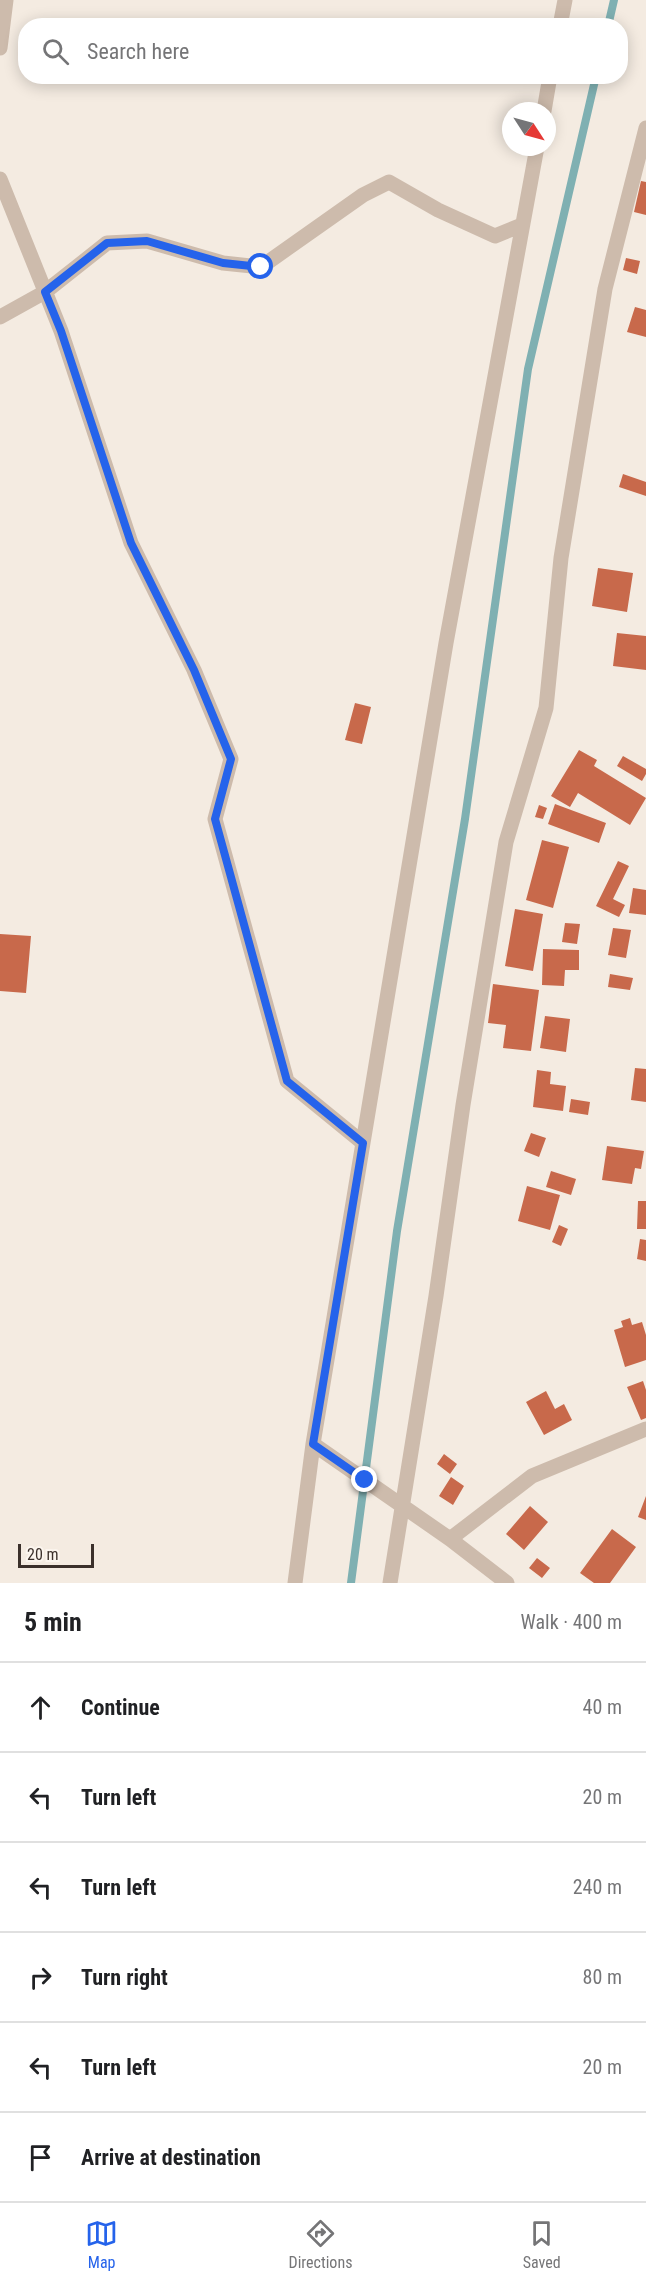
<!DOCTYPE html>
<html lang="en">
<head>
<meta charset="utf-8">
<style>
  :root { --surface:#fff; --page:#f6f6f6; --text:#202124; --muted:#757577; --line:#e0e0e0; --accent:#2563eb }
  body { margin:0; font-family:"Roboto Condensed",sans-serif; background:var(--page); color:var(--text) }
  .compass { position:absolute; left:502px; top:102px; width:54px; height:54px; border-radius:50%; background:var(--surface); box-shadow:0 3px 15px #0003; rotate:126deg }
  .scale { position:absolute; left:18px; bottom:15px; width:76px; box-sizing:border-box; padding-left:6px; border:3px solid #3b302b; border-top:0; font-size:16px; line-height:21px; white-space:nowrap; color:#3b302b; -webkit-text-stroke:4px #fbf5ee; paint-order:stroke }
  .stop { position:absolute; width:18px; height:18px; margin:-14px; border:4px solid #2563eb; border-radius:50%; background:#fff }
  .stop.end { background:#2563eb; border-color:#fff; box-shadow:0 2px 6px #0008 }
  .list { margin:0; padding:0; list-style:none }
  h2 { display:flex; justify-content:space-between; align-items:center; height:78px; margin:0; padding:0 24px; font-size:26px }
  h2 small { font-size:20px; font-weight:400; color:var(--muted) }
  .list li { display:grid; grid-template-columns:39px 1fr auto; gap:18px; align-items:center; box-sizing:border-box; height:90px; padding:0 24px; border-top:2px solid var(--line) }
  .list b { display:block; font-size:22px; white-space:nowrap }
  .list em { font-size:20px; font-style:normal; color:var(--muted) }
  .icon { flex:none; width:33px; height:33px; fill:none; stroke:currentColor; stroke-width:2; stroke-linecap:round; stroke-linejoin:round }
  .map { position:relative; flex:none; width:646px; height:1583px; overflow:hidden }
  .search { position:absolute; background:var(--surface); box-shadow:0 3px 15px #0003; left:18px; right:18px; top:18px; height:66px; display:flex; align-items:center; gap:15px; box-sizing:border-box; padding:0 21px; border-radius:24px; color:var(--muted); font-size:22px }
  .sheet { height:618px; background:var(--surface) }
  nav { display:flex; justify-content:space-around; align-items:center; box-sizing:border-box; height:84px; border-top:2px solid var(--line); background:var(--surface); font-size:16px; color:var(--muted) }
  nav a { display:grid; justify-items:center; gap:3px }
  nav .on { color:var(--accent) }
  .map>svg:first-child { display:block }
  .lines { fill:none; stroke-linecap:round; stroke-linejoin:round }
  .stream { stroke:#7fb0b2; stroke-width:8 }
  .building { fill:#c8694b }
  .minor { stroke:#cdbbac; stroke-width:15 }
  .route { stroke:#2563eb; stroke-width:8 }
</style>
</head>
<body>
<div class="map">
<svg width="646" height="1583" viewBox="0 0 646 1583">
  <rect width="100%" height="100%" fill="#f4ebe1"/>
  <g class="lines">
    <path class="stream" d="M608,26L614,0
      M351,1583L397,1231L465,819L528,369L596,76"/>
  </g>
  <path class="building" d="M641,181L646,182V215L634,212Z
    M626,258L640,261L637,274L623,270Z
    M635,307L646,310V337L627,332Z
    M623,474L646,482V496L619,487Z
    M598,568L633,573L627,612L592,606Z
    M617,633L646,636V670L613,666Z
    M355,703L371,707L362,744L345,740Z
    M579,750L597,760L594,766L646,798L630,825L578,793L570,807L551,796Z
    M623,756L646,769V774L642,781L617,766Z
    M555,804L606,823L599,843L548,824Z
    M539,805L547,808L543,819L535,817Z
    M542,840L569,847L553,908L526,900Z
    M618,861L629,866L613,899L625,905L619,917L596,906Z
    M633,888L646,890V915L629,913Z
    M515,909L543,914L533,971L505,966Z
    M565,923L580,924L577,944L562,942Z
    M613,928L631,930L626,958L608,955Z
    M0,934L31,936L26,993L0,991Z
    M543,949L579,950V970H565L564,986L542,985Z
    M610,974L633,978L630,990L608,987Z
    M493,984L539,990L531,1051L503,1048L506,1025L488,1023Z
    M545,1016L570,1019L566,1052L540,1048Z
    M635,1068L646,1069V1102L631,1100Z
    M537,1070L551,1072L550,1084L566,1086L563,1111L533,1107Z
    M571,1099L590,1102L588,1115L569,1112Z
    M531,1133L546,1138L539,1157L524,1151Z
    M607,1146L644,1151L641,1169L635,1168L632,1184L602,1180Z
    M551,1171L576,1179L571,1195L546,1187Z
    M527,1186L560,1195L550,1230L518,1221Z
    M638,1201H646V1229H637Z
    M559,1225L568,1229L561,1246L552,1242Z
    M640,1239L646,1240V1261L637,1259Z
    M630,1318L632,1325L642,1322L646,1335V1360L625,1367L614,1330L623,1327L621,1321Z
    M643,1381L646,1390V1418L641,1420L627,1387Z
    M546,1391L555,1409L564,1404L572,1420L544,1435L526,1402Z
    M444,1454L457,1464L450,1474L437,1464Z
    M451,1477L464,1486L453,1505L439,1496Z
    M646,1496V1520L638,1517Z
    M530,1506L548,1522L524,1550L506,1534Z
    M612,1529L636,1547L610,1583H594L580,1573Z
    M537,1558L550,1568L542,1578L529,1568Z"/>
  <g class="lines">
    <path class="minor" d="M560,26L565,0
      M0,48L6,0
      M544,111L550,76
      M0,179L61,331L131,543L194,670L231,759L215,819L287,1081L363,1143
      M0,317L45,292L107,243L147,241L223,263L261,267L363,195L389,182L438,210L495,236L522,225
      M313,1444L450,1539L507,1583
      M450,1539L532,1476L646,1429
      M295,1583L313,1444L446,643L537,147
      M390,1583L436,1296L463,1105L506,842L546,708L561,558L605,289L646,128"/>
  </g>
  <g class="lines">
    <path class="route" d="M261,267L223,263L147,241L107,243L45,292L61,331L131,543L194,670L231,759L215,819L287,1081L363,1143L313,1444L365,1480"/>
  </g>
</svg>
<svg class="compass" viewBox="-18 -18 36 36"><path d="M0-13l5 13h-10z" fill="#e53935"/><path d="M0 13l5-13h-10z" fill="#757577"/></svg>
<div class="scale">20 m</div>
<div class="stop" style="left:261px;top:267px"></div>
<div class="stop end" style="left:365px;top:1480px"></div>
<div class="search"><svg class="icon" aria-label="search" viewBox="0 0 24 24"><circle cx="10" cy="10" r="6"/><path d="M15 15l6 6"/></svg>Search here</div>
</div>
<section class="sheet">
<h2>5 min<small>Walk · 400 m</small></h2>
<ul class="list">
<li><svg class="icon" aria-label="ahead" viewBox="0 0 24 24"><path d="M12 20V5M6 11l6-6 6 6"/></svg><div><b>Continue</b></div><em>40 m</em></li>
<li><svg class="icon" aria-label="left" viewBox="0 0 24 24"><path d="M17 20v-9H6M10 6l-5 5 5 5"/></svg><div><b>Turn left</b></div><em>20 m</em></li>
<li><svg class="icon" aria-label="left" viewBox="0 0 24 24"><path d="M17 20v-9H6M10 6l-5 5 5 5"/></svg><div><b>Turn left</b></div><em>240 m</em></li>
<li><svg class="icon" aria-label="right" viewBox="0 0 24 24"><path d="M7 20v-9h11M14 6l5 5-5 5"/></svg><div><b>Turn right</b></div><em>80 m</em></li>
<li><svg class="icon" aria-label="left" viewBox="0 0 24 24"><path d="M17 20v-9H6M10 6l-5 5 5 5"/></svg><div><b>Turn left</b></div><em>20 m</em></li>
<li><svg class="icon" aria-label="arrive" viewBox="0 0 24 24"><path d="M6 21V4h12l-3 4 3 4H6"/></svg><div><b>Arrive at destination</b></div></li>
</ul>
</section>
<nav>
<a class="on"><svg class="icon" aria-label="map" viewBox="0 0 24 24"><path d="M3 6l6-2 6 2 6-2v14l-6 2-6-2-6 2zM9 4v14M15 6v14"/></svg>Map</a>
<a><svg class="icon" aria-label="directions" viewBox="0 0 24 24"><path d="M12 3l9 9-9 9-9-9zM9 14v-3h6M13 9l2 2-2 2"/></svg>Directions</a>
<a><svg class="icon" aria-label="saved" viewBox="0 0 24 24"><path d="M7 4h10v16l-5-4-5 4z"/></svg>Saved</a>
</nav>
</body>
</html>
